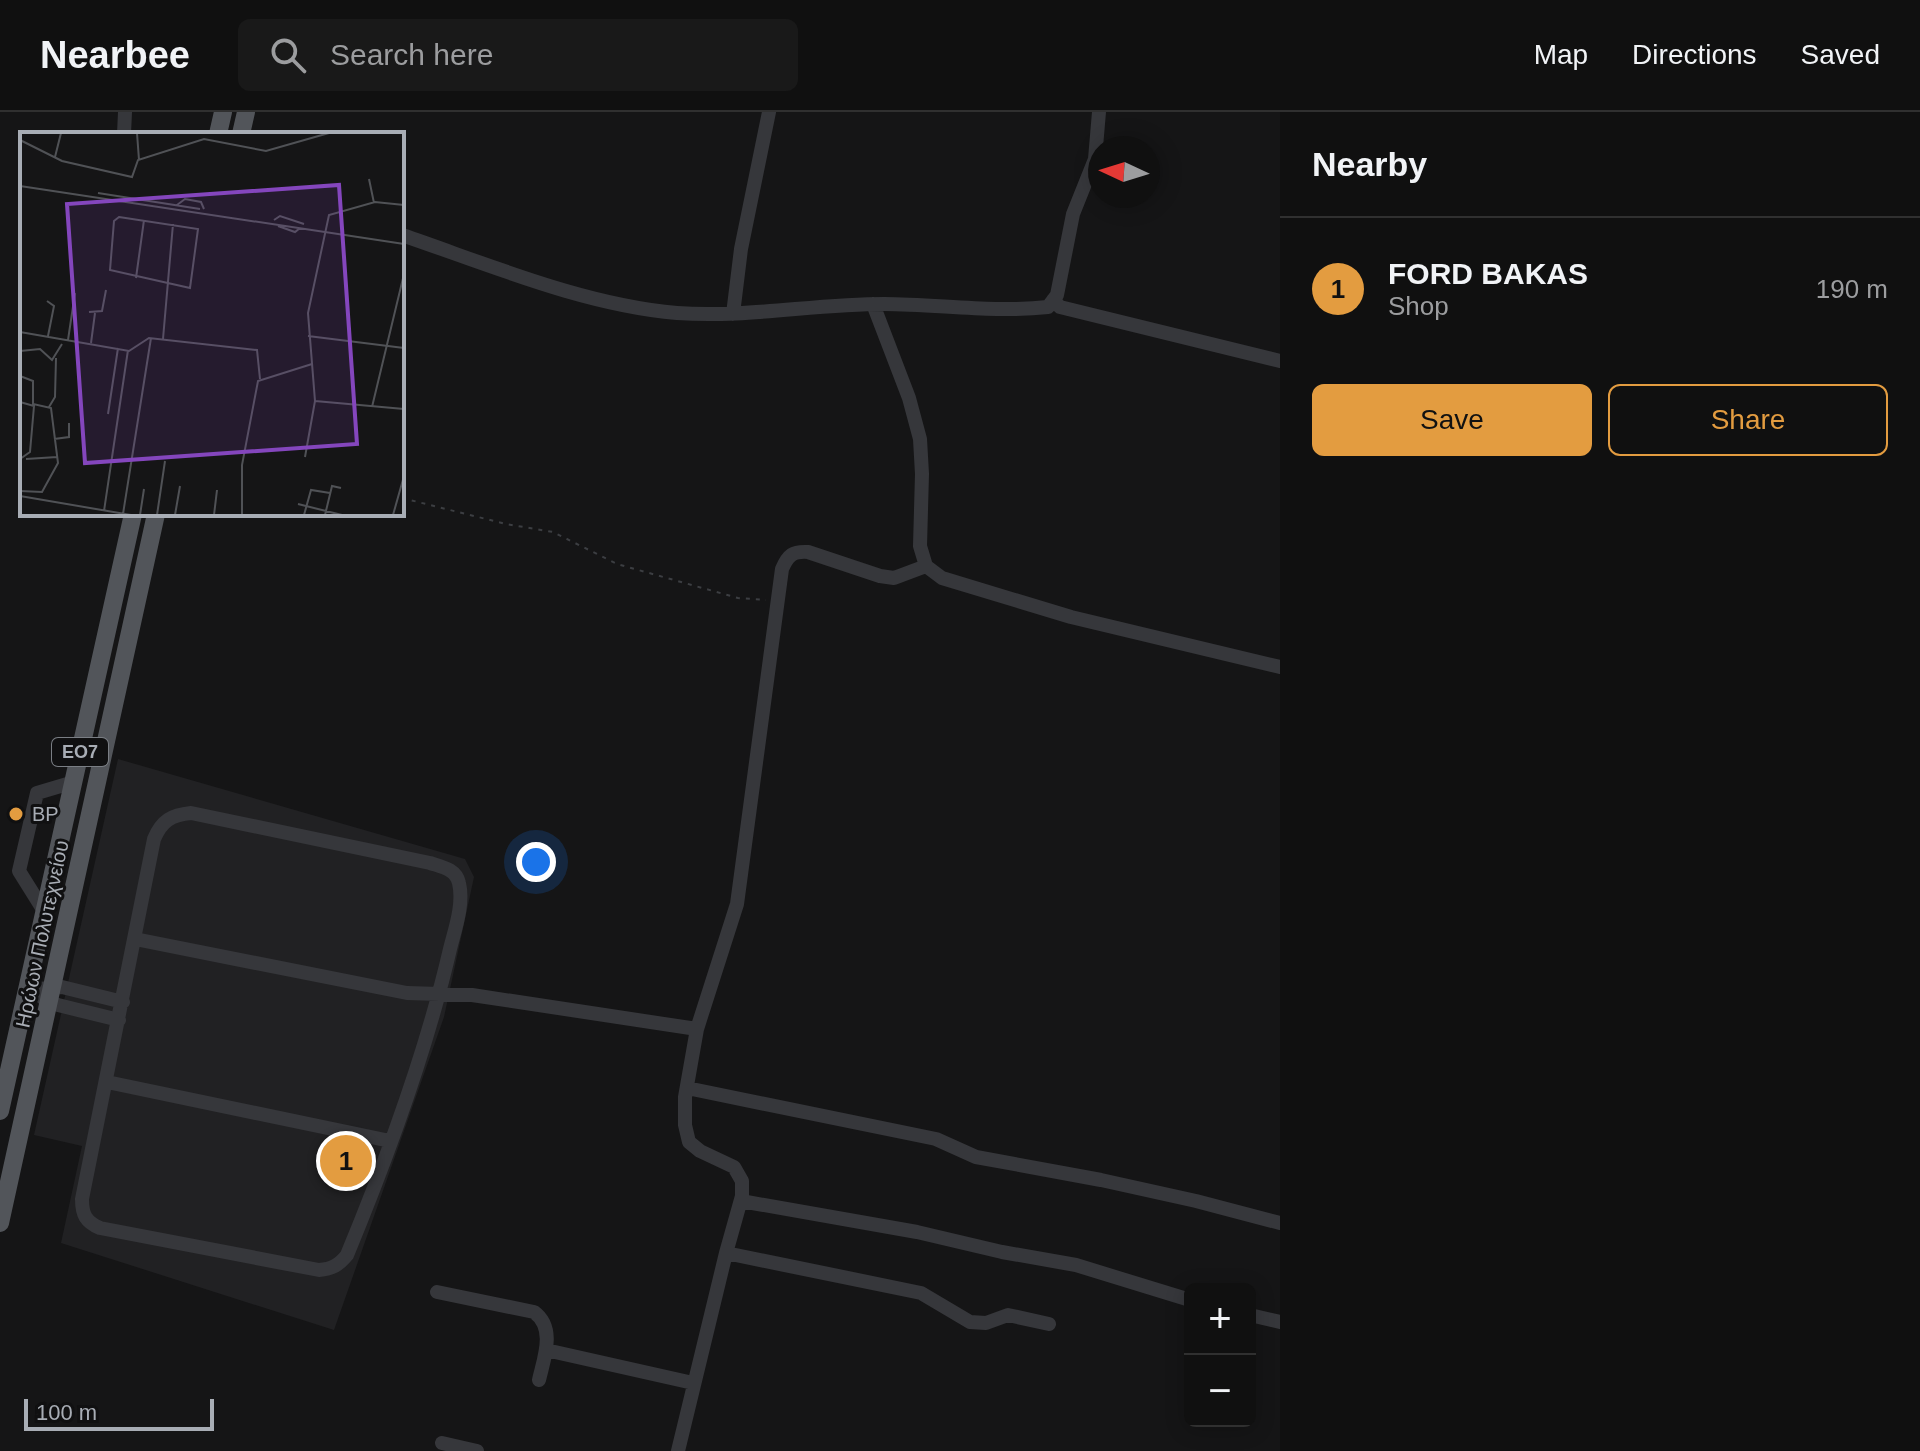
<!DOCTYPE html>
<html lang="en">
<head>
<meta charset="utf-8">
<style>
  :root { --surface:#101010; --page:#191919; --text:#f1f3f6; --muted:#9c9d9f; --line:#303030; --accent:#e39c40 }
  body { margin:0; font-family:Arial,sans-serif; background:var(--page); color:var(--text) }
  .controls { position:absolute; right:24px; bottom:24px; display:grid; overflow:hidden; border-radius:12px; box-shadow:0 4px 20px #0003 }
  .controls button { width:72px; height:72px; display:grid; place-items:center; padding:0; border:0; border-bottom:2px solid var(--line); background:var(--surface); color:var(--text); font:40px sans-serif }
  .compass { position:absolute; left:1088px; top:24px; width:72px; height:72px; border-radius:50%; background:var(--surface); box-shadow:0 4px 20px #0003; rotate:274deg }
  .scale { position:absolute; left:24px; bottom:20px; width:190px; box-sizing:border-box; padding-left:8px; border:4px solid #a8adb5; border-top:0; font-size:22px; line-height:28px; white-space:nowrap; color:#a8adb5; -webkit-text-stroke:6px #101011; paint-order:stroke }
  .you { position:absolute; left:536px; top:750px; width:28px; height:28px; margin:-20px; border:6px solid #fff; border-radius:50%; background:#1a73e8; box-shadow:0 0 0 12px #1a73e833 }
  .badge { display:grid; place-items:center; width:52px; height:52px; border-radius:50%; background:var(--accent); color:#111; font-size:26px; font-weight:700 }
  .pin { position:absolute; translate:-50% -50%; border:4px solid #fff; box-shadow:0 2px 8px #0006 }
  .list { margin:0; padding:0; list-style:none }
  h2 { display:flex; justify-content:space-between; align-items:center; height:104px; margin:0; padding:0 32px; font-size:34px }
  h2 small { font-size:26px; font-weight:400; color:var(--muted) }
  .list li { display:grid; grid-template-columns:52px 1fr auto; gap:24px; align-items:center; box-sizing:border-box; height:144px; padding:0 32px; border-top:2px solid var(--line) }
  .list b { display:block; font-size:30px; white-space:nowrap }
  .list p { margin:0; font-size:26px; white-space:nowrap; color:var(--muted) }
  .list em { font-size:26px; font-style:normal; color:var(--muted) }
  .actions { display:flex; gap:16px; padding:24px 32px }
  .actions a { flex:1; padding:18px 0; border:2px solid var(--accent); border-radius:12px; text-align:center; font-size:28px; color:var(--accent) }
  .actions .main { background:var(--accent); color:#111 }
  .icon { flex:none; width:44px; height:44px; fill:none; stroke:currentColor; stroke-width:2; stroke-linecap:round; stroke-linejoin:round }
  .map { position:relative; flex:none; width:1280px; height:1339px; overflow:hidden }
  header { display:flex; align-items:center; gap:48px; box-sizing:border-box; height:112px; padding:0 40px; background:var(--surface); border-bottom:2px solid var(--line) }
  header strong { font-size:38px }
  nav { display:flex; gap:44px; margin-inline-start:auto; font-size:28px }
  .search { width:560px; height:72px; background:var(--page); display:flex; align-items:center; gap:20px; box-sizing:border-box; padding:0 28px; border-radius:12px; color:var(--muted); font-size:30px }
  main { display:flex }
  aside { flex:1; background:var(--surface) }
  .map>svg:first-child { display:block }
  .built { fill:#212123 }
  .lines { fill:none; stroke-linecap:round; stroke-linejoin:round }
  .path { stroke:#3c3e42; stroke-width:2; stroke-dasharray:4 6; stroke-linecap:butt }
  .minor { stroke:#36373b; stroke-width:14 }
  .major { stroke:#52555a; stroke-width:18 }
  .poi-dot { fill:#e39c40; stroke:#101011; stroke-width:3 }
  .labels { text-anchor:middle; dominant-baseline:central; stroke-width:6; stroke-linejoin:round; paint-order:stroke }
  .shield { fill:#101011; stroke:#7a7e84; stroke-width:2 }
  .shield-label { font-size:18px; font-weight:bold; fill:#a8adb5 }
  .poi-label { font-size:20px; fill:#a8adb5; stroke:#101011; text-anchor:start }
  .street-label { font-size:20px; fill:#a8adb5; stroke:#101011 }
  .inset-road { fill:none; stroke:#505256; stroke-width:2 }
  .view { fill:#8446bd; fill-opacity:0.15; stroke:#8446bd; stroke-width:4 }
  .inset-edge { fill:none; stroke:#a8adb5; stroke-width:4 }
</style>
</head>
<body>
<header>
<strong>Nearbee</strong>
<div class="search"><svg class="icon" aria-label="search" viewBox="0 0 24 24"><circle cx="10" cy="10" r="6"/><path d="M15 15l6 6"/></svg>Search here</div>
<nav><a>Map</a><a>Directions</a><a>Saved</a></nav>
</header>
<main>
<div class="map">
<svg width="1280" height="1339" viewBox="0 0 1280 1339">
  <rect width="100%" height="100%" fill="#151516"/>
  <path class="built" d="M118,647L465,747L474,765L444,905L334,1218L61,1131L82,1034L34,1023Z"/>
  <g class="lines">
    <path class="path" d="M402,386L506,412L553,420L617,452L738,486L766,488"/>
    <path class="minor" d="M124,22L125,0
      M402,123C490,153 584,193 677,201C746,206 814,192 884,192C938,192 993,201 1048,195L1057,183L1073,102L1095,47L1099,0
      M1053,188L1060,195L1280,249
      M873,192L909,286L920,327L922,362L920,434L926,454L942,466L1071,505L1280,555
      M733,202L741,137L769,0
      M191,701L430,751C442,755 456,757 459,771C464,792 455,817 450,837C426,941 388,1044 347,1143C339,1153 332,1157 319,1158L100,1116C86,1110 82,1103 82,1087L154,727C162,708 172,703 191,701Z
      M44,799L19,759L37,681L74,670
      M135,827L407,881L472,883L697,917
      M27,878L62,875L123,890
      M43,886L58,893L119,908
      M107,970L390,1029
      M687,976L936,1027L976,1045L1101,1068L1196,1089L1280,1111
      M741,1089L917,1120L1002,1140L1076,1153L1190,1188
      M726,1141L921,1181L970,1210L986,1211L1008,1203L1049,1212
      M437,1180L534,1200C556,1216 544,1246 539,1268
      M1250,1203L1280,1210
      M546,1238L693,1271
      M442,1331L477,1339
      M678,1339L726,1141L742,1084V1069L734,1055L700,1039L689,1030L685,1013V985L697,917L737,792L782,457C788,443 793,439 808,440L880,464L894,466L926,454"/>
    <path class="major" d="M218,22L223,0
      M241,22L246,0
      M0,999L133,402
      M0,1111L156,402"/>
  </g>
  <circle class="poi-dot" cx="16" cy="702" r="8"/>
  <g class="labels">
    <rect class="shield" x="52" y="626" width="56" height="28" rx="6"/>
    <g class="shield-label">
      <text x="80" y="640">ΕΟ7</text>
    </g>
    <g class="poi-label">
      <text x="32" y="702">BP</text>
    </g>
    <g class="street-label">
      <text transform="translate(42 822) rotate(-78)">Ηρώων Πολυτεχνείου</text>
    </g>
  </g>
  <g transform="translate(20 20)">
    <rect width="384" height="384" fill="#151516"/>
    <path class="inset-road" d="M117,1L119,28M0,8L42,29L112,45L118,28L184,7L246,19L309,1M35,25L41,1M349,47L354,71M0,54L384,112M78,61L180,77M157,73L165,67L181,70L184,77M99,85L178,97L170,156L90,138L94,89ZM254,88L260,84L284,92M258,94L275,100L280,96M116,146L124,88M27,169L34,174L28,204M69,180L82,179L86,158M0,200L109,219L129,206L237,218L240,247M288,204L384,216M143,207L153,92M48,208L55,161M71,211L75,181M0,219L20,217L32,228L42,212M0,244L13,249V272L31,276L38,331L22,360L0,359M295,269L384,277M0,270L14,274L10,320L0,327M29,275L35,265L36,226M352,275L384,142M88,282L98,216M34,307L49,305V291M285,325L295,269L288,181L309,83L355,70L384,73M6,327L37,325M0,364L111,383M278,372L322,383M84,379L108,218M103,382L131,206M120,383L124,357M137,383L145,329M155,383L160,354M194,383L197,358M222,383V333L238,249L292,232M284,383L291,358L310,361M305,383L312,354L321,356M373,383L384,344"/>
    <path class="view" d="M319,53L337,312L65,331L47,72Z"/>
    <rect width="384" height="384" class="inset-edge"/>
  </g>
</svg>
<div class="controls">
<button>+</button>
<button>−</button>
</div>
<svg class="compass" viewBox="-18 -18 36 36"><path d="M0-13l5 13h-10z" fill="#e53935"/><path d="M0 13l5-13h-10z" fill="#9c9d9f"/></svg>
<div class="scale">100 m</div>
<div class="you"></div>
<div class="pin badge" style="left:346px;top:1049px">1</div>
</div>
<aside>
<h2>Nearby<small></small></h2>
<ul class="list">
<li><span class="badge">1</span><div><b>FORD BAKAS</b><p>Shop</p></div><em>190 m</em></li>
</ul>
<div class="actions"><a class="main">Save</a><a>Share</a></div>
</aside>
</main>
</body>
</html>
